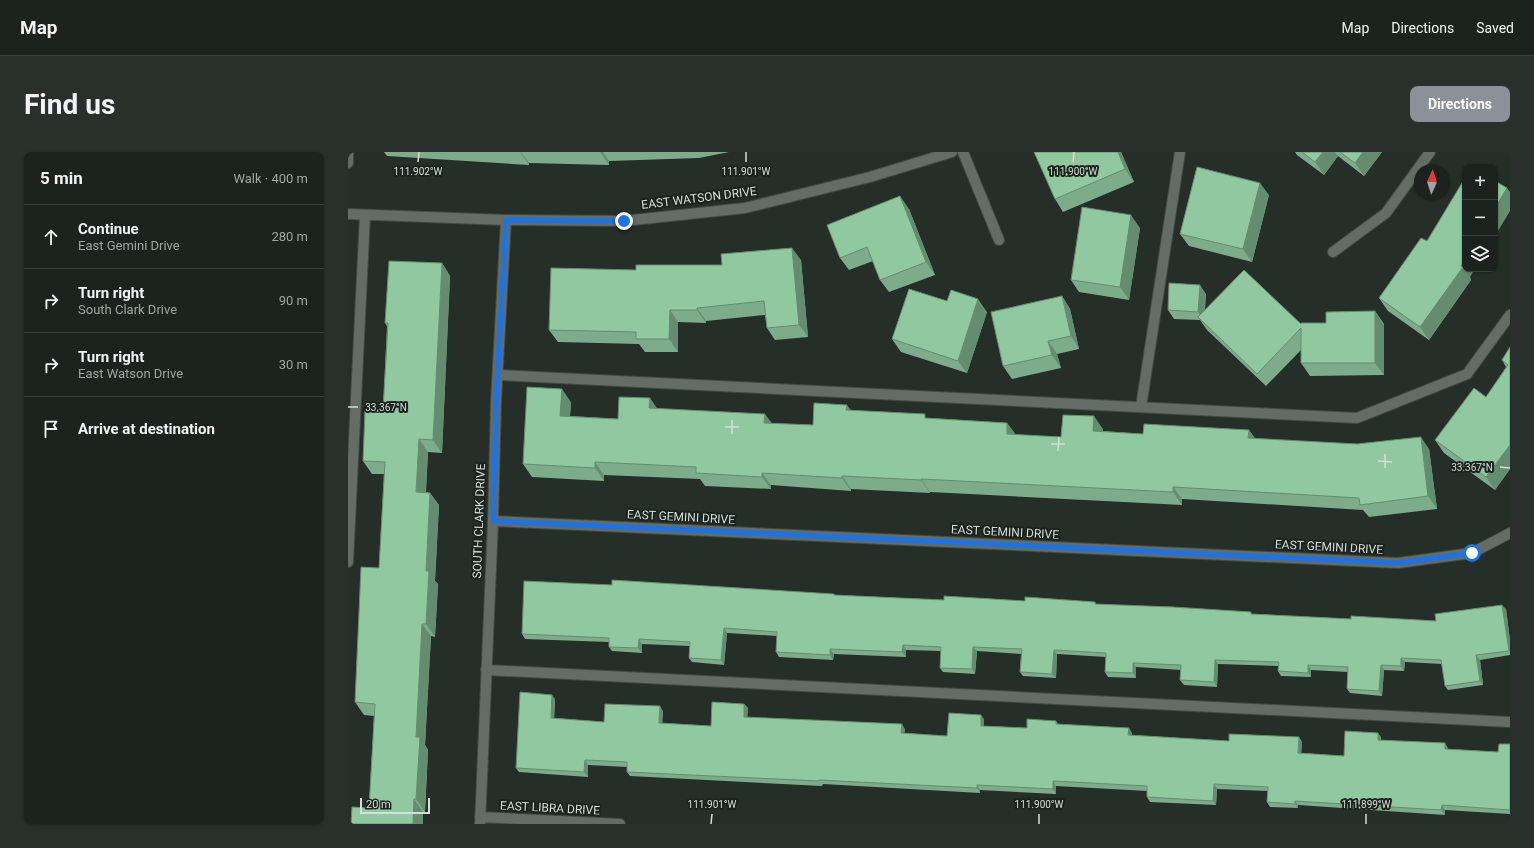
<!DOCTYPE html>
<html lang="en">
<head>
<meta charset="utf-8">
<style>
  :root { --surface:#1c221d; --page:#292f2a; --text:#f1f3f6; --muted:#a0a4a4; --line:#3a3f3b; --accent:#8c9099 }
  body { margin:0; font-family:Roboto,sans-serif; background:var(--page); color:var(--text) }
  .controls { position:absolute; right:12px; top:12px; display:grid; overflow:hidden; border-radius:8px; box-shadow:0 1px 3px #0004 }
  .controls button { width:36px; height:36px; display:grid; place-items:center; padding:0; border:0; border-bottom:1px solid var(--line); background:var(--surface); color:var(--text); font:20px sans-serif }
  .compass { position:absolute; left:1066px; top:12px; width:36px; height:36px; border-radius:50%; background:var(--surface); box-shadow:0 1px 3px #0004; rotate:3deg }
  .scale { position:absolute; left:12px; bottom:10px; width:70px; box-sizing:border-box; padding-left:4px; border:2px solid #d8ddd9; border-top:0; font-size:11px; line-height:14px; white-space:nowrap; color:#d8ddd9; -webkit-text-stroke:3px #1c241e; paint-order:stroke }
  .stop { position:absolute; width:12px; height:12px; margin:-9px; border:3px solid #1a73e8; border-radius:50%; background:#fff }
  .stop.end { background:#1a73e8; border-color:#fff; box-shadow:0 1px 4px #0008 }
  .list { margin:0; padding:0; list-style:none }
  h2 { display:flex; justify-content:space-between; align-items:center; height:52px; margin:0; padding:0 16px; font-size:17px }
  h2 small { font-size:13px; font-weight:400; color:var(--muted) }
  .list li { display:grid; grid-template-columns:26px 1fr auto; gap:12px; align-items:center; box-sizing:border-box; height:64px; padding:0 16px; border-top:1px solid var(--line) }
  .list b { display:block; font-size:15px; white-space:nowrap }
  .list p { margin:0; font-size:13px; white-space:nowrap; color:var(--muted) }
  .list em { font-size:13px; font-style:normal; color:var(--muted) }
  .icon { flex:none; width:22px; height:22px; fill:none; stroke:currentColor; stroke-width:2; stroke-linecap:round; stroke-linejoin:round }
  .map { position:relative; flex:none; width:1162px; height:672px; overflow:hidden; border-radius:8px }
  header { display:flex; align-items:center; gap:24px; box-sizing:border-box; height:56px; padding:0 20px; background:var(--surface); border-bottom:1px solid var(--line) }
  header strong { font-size:19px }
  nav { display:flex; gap:22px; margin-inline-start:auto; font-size:14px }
  .intro { display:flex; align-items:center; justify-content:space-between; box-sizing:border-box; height:96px; padding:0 24px }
  h1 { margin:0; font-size:28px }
  .button { padding:10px 18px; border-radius:8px; background:var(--accent); color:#fff; font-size:14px; font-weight:700 }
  main { display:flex; gap:24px; padding:0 24px }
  aside { flex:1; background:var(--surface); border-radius:8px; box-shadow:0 1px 3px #0004 }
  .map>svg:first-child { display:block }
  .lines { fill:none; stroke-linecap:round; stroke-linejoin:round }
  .service-casing { stroke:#434a44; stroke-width:12 }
  .minor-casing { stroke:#434a44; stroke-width:12 }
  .tertiary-casing { stroke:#434a44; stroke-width:12 }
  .service { stroke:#636d65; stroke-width:10 }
  .minor { stroke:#636d65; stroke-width:10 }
  .tertiary { stroke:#636d65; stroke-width:10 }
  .wall { fill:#7cac89 }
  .shaded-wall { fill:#658c6f }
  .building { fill:#90c89f; stroke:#658c6f }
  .route { stroke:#1a73e8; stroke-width:5 }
  .ticks { fill:none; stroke:#d8ddd9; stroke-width:1.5 }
  .labels { text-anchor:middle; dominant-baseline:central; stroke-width:4; stroke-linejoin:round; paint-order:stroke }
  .street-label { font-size:12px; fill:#d8ddd9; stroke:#1c241e }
  .ticks-label { font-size:10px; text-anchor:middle; fill:#d8ddd9; stroke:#1c241e; stroke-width:4; stroke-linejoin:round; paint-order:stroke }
</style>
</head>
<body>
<header>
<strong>Map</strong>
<nav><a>Map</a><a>Directions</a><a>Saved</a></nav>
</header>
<div class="intro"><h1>Find us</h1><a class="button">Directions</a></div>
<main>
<aside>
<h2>5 min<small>Walk · 400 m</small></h2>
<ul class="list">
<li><svg class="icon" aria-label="ahead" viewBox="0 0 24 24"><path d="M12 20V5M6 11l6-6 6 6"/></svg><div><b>Continue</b><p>East Gemini Drive</p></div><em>280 m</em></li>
<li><svg class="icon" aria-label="right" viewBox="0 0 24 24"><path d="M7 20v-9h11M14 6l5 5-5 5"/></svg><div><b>Turn right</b><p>South Clark Drive</p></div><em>90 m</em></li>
<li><svg class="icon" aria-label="right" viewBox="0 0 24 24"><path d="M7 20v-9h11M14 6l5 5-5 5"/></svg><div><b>Turn right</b><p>East Watson Drive</p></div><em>30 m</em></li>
<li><svg class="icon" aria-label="arrive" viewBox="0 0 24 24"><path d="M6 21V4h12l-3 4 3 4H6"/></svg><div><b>Arrive at destination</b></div></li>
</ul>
</aside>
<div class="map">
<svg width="1162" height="672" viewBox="0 0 1162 672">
  <rect width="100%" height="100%" fill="#252e27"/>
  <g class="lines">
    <g class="service-casing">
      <path id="service" d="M150,223L1009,266L1119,222L1162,163
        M793,255L832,0
        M0,410L17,63
        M138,518L1162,570"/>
    </g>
    <g class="minor-casing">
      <path id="minor" d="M0,11V0
        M985,100L1038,61L1082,0
        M145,369L1050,411L1124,401L1162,381
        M132,665L272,672
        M132,672L145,369L148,249L158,68"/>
    </g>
    <g class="tertiary-casing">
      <path id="tertiary" d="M615,0L651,88
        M0,62L158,68L276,69L397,56L522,25L604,0"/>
    </g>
    <use href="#service" class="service"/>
    <use href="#minor" class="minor"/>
    <use href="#tertiary" class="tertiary"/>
  </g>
  <path class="wall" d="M36,0H381L351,6L261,9V13L181,11V13L39,4Z
    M773,0L786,30L715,60L707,47Z
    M947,0H1034L1016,24L990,4L976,23L949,3Z
    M921,43L904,110L841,94L832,82Z
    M561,57L587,123L541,140L532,128L525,109L501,118L492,106Z
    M792,76L781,148L731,140L723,128Z
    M453,108L460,185L427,188L419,176L417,163L358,169V171L330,170V200H297L291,192L210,190L201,178L288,118Z
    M94,111L102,124L94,301L80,300L78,340L82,341L91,353L87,429L90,432L87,485L83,484L77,593L80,598L77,660H75V672H3L21,656L26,564L16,563L7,550L31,416L36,322H24L15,309L35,258L39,174L37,171Z
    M1122,125L1123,128L1081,188L1040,159L1031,146Z
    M858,142L857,158L953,172L978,171L1027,159L1036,172V223L962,224L953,211V198L918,234L859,178L852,168L826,167L820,158Z
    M714,144L722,157L731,197L709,202L713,216L664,227L655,214Z
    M599,149L639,160L619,221L553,200L544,187Z
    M1162,195V317L1147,338L1096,301L1087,288L1138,245L1158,215L1154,208Z
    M223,250L222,264L270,267L310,257L423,271L465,273L503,258L579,266L659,271L668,283L713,285L755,277V279L795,282L901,278L907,287L1081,297L1089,357L1021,365L1015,358L834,347V353L582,340V341L503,337V339L423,333V337L357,334L352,327L256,323V329L184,325L175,312Z
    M486,442L487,443L596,448L747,450L748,452L905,462L1003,467L1088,469L1158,457L1162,489V503L1132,508L1135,533L1100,538L1097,534L1094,512L1057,510L1056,519L1036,518L1034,544L1002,541L999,537L1000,520L963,518V525L933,524L930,519V514L870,512L869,535L836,533L832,528L833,518L788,515V526L760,525L757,520L758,505L709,502L708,526L675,524L672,520L673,502L629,499L627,522L595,520L592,516L593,499L558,498V505L486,502L485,508L431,505L428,500L429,484L379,481L376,513L344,510L341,506L342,494L294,492V501L264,499L261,495V490L177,487L174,482Z
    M207,547L206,566L256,570L315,559L314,571L363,574L396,552L400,556L399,565L557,577L556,581L599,584L636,567V574L679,576L708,569L711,573L784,581V583L881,589L951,585L954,590L953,601L996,604L1033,585V588L1100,596V597L1150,600L1162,592V662L1097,658V663L950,653V656L922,655L919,650L920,639L869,637L868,653L802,650L799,645V639L708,634V642L632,638V641L475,632L474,634L282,624L279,620V615L240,613V625L171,620L168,616Z"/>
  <path class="shaded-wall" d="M172,0H173L181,11V13Z
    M252,0H255L261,9V13Z
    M770,0H773L786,30L777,17Z
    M975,0H987L990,4L976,23L967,10Z
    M1015,0H1034L1016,24L1007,11Z
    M912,31L921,43L904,110L895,97Z
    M1159,36L1162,40V59L1147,84V56Z
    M552,44L561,57L587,123L578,110Z
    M783,63L792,76L781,148L772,135Z
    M444,96L453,108L460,185L451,173Z
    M1117,106V117H1127L1122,125L1123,128L1081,188L1072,175Z
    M94,111L102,124L94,301L85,288Z
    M852,133L858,142L856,169L850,160Z
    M714,144L722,157L731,197L723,184Z
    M630,147L639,160L619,221L610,209Z
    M349,156L358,169V171L349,158Z
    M322,158L330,170V200L321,187Z
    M1027,159L1036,172V223L1027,211Z
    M700,189L709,202L713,216L704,203Z
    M214,237L223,250L221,276L212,264Z
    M302,246L311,259L301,256Z
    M499,253L508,265L498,258Z
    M417,262L426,274L416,271Z
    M746,264L755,277L754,292L745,279Z
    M659,271L668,283L659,282Z
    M901,278L910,290L900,286Z
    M1073,285L1081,297L1089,357L1080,344Z
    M71,287L80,300L77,353L68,340Z
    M1162,293V317L1147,338L1138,325Z
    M247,310L256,323V329L247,316Z
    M414,321L423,333V337L414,325Z
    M494,324L503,337V339L494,326Z
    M573,327L582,340V341L573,328Z
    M825,335L834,347V353L825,340Z
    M82,341L91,353L87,429L90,432L87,485L78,472V419Z
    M1154,453L1158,457L1162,489V500L1161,499Z
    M74,472L83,484L77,593L80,598L77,660L68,647V585Z
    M376,476L379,481L376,513L373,508Z
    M291,487L294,492V501L290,496Z
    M555,493L558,498V505L554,500Z
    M625,495L629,499L627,522L624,517Z
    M482,497L486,502L485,508L482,503Z
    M706,498L709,502L708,526L704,522Z
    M1128,503L1132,508L1135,533L1132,529Z
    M1053,506L1057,510L1056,519L1053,514Z
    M867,508L870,512L869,535L866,530Z
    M785,511L788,515V526L785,521Z
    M960,513L963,518V525L960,521Z
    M1033,513L1036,518L1034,544L1031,539Z
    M204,543L207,547L206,571L203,566Z
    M396,552L400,556L399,570L396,565Z
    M312,554L315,559L314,576L311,571Z
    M633,563L636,567V578L633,574Z
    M554,572L557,577L556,585L553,581Z
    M781,576L784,581L783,588L780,583Z
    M1030,581L1033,585V592L1030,588Z
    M951,585L954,590L953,606L950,601Z
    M1097,591L1100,596V601L1097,597Z
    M237,608L240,613V625L236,620Z
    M705,629L708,634V642L705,637Z
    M866,632L869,637L868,653L865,649Z
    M629,633L632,638V641L629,636Z
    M66,647L75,660V672H65Z
    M947,649L950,653V656L947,652Z
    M1094,653L1097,658V663L1093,658Z"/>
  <path class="building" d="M686,0H770L777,17L707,47Z
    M954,0H975L967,10Z
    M992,0H1015L1007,11Z
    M849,15L912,31L895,97L832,82Z
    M1117,26V106L1113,114L1115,115L1072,175L1031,146L1073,86L1079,89Z
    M1147,29L1159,36L1147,56Z
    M552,44L578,110L532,128L519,95L492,106L479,73Z
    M734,55L783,63L772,135L723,128Z
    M444,96L451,173L419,176L416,149L349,156V158H322L321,187H288V180L201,178L203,116L288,118V113H374L373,102Z
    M41,109L94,111L85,288L71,287L68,340L82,341L78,419H81L78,472H74L68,585H72L68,647H66L65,672H3L4,655L21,656L27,552L7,550L13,415L31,416L37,310L15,309L17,257L35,258L40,171H37Z
    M896,118L953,172V171H978V160L1027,159V211H953V176L909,222L850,165Z
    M821,131L852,133L850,160L820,158Z
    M561,137L599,149L603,138L630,147L610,209L544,187Z
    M714,144L723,184L700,189L704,203L655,214L643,160Z
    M1162,195V293L1138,325L1087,288L1126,236L1138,245L1160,213L1154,208Z
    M179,235L214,237L212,264L270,267L271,245L302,246L301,256L417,262L416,271L465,273L466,251L499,253L498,258L577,262V266L659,271V282L713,285L715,263L746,264L745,279L795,282L796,272L901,278L900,286L1009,292L1073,285L1080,344L1012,353L1011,346L825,335V340L573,327V328L494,324V326L414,321V325L348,321V315L247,310V316L175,312Z
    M264,428L486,442V443L596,448V444L677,449V445L747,450V452L825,455L903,460V462L1003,467V464L1088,469L1087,462L1154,453L1161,499L1128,503L1132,529L1097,534L1093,508L1053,506V514L1033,513L1031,539L999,537L1000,515L960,513V521L930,519L931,510L867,508L866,530L832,528L833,513L785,511V521L757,520L758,501L706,498L704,522L672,520L674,497L625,495L624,517L592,516L593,495L555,493L554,500L482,497V503L428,500L429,480L376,476L373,508L341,506L342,490L291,487L290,496L261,495V486L174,482L176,429L264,433Z
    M172,540L204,543L203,566L256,570L257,552L312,554L311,571L363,574L364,550L396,552V565L554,572L553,581L599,584L601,561L633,563V574L679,576V567L708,569V572L781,576L780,583L881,589V582L951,585L950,601L996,604L997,579L1030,581V588L1097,591V597L1150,600L1151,592H1162V658L1094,653L1093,658L947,649V652L919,650L920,635L866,632L865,649L799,645V634L705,629V637L629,633V636L471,628V629L279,620V610L237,608L236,620L168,616Z"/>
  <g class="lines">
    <path class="route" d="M276,69L158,68L148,249L145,369L1050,411L1124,401"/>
  </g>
  <path class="ticks" d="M70,10L71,0M398,10V0M725,10L726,0M0,255H10M377,275H391M384,282V268M703,292H717M710,299L711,285M1030,309L1044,310M1152,315L1162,316M1037,316V302M363,672L364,662M691,672V662M1018,672V662"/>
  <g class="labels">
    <g class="street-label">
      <text transform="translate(351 46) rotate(-7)">EAST WATSON DRIVE</text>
      <text transform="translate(333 365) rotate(3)">EAST GEMINI DRIVE</text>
      <text transform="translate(131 369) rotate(-88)">SOUTH CLARK DRIVE</text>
      <text transform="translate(657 380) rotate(3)">EAST GEMINI DRIVE</text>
      <text transform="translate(981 395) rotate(3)">EAST GEMINI DRIVE</text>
      <text transform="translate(202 656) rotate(3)">EAST LIBRA DRIVE</text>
    </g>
  </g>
  <g class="ticks-label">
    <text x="70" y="23">111.902°W</text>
    <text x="398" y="23">111.901°W</text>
    <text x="725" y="23">111.900°W</text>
    <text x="38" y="259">33.367°N</text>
    <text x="1124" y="319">33.367°N</text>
    <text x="364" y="656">111.901°W</text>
    <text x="691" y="656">111.900°W</text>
    <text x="1018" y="656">111.899°W</text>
  </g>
</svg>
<div class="controls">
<button>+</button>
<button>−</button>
<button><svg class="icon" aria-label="layers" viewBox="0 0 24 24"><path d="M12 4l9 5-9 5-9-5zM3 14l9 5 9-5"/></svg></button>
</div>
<svg class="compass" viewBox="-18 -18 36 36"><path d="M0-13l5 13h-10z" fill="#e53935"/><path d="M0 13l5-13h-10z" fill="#a0a4a4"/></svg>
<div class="scale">20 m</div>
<div class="stop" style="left:1124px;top:401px"></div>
<div class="stop end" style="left:276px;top:69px"></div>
</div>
</main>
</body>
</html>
